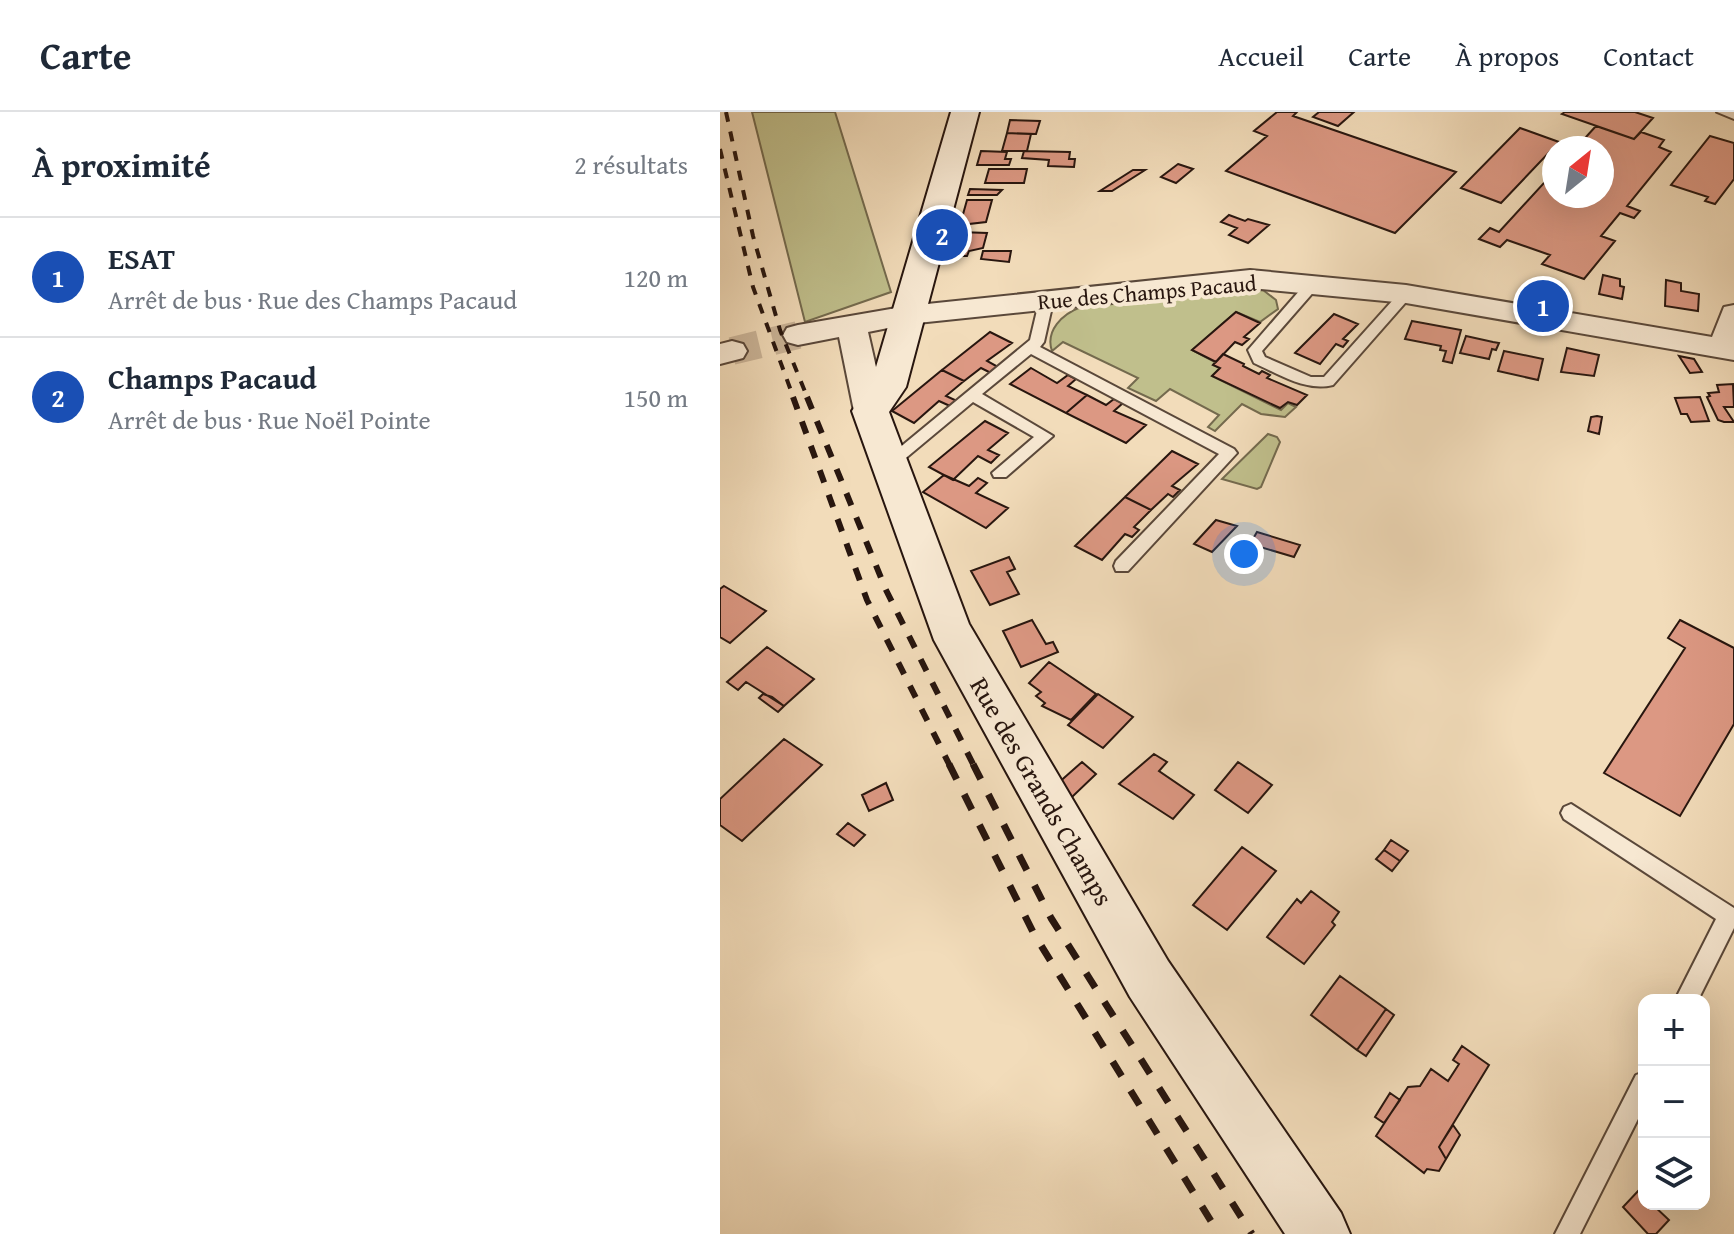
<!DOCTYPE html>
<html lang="fr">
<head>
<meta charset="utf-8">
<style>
  :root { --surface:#fff; --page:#f2f2f3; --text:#1f2937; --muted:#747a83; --line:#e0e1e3; --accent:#1a73e8 }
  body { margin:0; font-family:"Gentium Book Plus",serif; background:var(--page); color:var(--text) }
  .controls { position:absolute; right:24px; bottom:24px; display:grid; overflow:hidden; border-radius:16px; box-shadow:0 8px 32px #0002 }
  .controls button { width:72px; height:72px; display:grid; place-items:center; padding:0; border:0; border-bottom:2px solid var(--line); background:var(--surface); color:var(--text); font:40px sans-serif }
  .compass { position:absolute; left:822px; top:24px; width:72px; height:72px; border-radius:50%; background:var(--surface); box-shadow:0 8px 32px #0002; rotate:30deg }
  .you { position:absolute; left:524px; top:442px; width:28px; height:28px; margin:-20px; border:6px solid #fff; border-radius:50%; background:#1a73e8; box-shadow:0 0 0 12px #1a73e833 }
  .badge { display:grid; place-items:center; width:52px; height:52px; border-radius:50%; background:var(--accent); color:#fff; font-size:26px; font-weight:700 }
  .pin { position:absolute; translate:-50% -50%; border:4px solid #fff; box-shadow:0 2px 8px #0006 }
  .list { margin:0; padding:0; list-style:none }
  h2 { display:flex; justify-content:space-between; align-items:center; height:104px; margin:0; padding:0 32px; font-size:34px }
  h2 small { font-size:26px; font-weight:400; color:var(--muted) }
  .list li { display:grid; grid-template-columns:52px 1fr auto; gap:24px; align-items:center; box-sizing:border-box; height:120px; padding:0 32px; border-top:2px solid var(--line) }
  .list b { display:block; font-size:30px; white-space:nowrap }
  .list p { margin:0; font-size:26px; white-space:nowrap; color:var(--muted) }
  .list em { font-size:26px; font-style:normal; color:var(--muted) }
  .icon { flex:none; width:44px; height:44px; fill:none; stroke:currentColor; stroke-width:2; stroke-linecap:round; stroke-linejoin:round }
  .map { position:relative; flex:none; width:1014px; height:1122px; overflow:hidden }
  header { display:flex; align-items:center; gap:48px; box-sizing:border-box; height:112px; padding:0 40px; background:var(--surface); border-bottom:2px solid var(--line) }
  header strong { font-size:38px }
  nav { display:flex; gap:44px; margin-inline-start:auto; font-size:28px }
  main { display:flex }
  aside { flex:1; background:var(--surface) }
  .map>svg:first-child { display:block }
  .green { fill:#c0bf8c; stroke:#746a4e; stroke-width:2 }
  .building { fill:#dc9883; stroke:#28160f; stroke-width:2 }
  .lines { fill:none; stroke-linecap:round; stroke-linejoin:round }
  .street-tunnel { stroke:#cab498; stroke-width:28; stroke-dasharray:28 14; stroke-linecap:butt }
  .lane-casing { stroke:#5a483a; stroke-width:4 }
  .street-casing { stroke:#5a483a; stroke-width:4 }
  .secondary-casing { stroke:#28160f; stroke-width:4 }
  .lane { fill:#f7e8d2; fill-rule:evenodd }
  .street { fill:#f7e8d2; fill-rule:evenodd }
  .secondary { fill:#f7e8d2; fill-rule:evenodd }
  .rail-far2 { stroke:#28160f; stroke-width:4; stroke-dasharray:10 10; stroke-linecap:butt }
  .rail-far1 { stroke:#28160f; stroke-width:6; stroke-dasharray:13 13; stroke-linecap:butt }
  .rail { stroke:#28160f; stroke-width:7; stroke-dasharray:17 17; stroke-linecap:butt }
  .labels { text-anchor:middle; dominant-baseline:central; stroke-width:8; stroke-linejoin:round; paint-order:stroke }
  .far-street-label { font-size:22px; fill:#28160f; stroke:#f7e8d2 }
  .street-label { font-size:26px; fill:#28160f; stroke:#f7e8d2 }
</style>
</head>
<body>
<header>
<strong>Carte</strong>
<nav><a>Accueil</a><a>Carte</a><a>À propos</a><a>Contact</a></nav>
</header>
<main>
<aside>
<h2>À proximité<small>2 résultats</small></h2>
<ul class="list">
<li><span class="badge" style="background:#1a4fb4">1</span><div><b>ESAT</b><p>Arrêt de bus · Rue des Champs Pacaud</p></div><em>120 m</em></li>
<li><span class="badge" style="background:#1a4fb4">2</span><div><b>Champs Pacaud</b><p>Arrêt de bus · Rue Noël Pointe</p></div><em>150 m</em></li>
</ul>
</aside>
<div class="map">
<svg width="1014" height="1122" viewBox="0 0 1014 1122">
  <rect width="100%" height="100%" fill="#f2dcba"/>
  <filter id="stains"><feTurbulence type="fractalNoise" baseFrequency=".0025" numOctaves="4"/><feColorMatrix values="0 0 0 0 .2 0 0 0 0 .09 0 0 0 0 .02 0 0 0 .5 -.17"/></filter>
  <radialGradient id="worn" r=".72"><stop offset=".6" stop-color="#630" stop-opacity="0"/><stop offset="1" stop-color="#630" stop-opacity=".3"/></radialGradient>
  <path class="green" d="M32,0H115L171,180L85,210Z
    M543,178L556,188L558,197L540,210L516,200L472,238L495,250L493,253L500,256L492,264L561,298L568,291L576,295L565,305L541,302L522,292L495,319L488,315L499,303L450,277L436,289L408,276L418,266L343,230L332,239C325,219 342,202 361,195Z
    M548,322L557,325L560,330L541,375L537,377L502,367Z"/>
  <path class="building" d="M557,0H577L573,4L736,60L675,121L506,59L547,24L534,19Z
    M599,0H634L618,14L593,5Z
    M845,0H915L933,6L914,27L842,2Z
    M290,8L320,9L316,22L287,21Z
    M876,14L914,27L921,20L944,28L939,35L951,40L907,94L920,99L914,106L900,101L881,124L895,129L864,167L822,152L830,143L787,128L780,135L759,127L770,116L779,120L834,60V84H882V36H856Z
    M800,16L839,30L781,91L741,76Z
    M287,21L311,22L307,39H282Z
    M990,24L1014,31V67L995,92L985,89L988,85L951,73Z
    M261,39L287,40L285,47H291L289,53H257Z
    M304,39L350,40L349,47H355L354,55L328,54L329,48L302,46Z
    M458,52L473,57L456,71L441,65Z
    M269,57H307L304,71H265Z
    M413,58H425L392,79H380Z
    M250,77L282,78L277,83H248Z
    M247,88H272L266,110L240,113Z
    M509,103L525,109L528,107L549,113L528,131L509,123L517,116L501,110Z
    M239,120L267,121L263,136L249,139L247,144H232Z
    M263,139H291L289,150L261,147Z
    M883,163L900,167V174L904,175L902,187L879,182Z
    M946,168L961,171V179L979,182L978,199L945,194Z
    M516,200L540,211L524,225L529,227L522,233L515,230L496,250L472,238Z
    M614,202L638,212L623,227L628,229L623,235L616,232L600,252L575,241Z
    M692,209L741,218L732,251L723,249L726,239L720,238L721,234L685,227Z
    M270,220L292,231L267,249L278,255L271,261L261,256L244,269L222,258Z
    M746,224L773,230L779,231L776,238L772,237L769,247L740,241Z
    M847,236L879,243L874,264L841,260Z
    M784,239L823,247L818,268L778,259Z
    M503,242L524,252L523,254L539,262L542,259L550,263L547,266L587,283L577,293L568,290L560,296L492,264L500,256L493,253Z
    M959,244L974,247L982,260L970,261Z
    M311,256L337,271L348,263L356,267L348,274L367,283L346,301L290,272Z
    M222,258L244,269L226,284L237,289L230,294L219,289L194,311L172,299Z
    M1013,272L1014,295H1004L1014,310H1004L998,308L987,285L990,284L988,281L999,280L997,273Z
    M367,283L386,293L394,287L403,291L394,299L426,313L406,331L346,301Z
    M980,285L989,309L971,310L967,302H961L955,286Z
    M877,304L882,305L879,322L868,319L871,305Z
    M265,309L288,321L268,338L279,343L271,351L258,344L233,368L209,355Z
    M452,339L478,352L452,374L460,378L453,385L448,382L431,398L405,385Z
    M224,363L249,374L258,366L267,371L256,381L288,396L266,416L203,380Z
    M405,385L431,398L414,415L419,418L412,425L405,422L382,448L355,434Z
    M496,408L517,414L492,440L474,432Z
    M537,420L580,433L574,445L530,432Z
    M289,445L295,457L287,460L299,482L270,493L251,459Z
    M4,474L46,499L10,531L0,525V477Z
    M312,508L326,532L333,530L338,540L301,555L283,519Z
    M960,508L1014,536V612L960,704L884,661L965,536L948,526Z
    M47,535L94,567L64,594L26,570L18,578L7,570Z
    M329,550L376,582L351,608L322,594L325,591L316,584L321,580L309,571Z
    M43,582L52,585L64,594L58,600L39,586Z
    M378,582L413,605L383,636L348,613Z
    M64,627L102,653L22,729L0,713V687Z
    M434,642L447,650L439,659L474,683L453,707L399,672Z
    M362,650L376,662L351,686L336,673Z
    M518,650L552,673L528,701L495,678Z
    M166,671L173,688L149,699L142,683Z
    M128,711L145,723L134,734L117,722Z
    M671,728L688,739L680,749L664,738Z
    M522,735L556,759L507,818L473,793Z
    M664,738L680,749L672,759L656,747Z
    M591,779L619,800L612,810L615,813L584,852L547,825L577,787L581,791Z
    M620,864L666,897L637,938L591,903Z
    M666,897L674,903L646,944L637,938Z
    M742,934L769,953L719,1035L726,1047L719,1059L707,1057L704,1061L656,1024L688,975L700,974L711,957L728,969L739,952L733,948Z
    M670,981L680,988L664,1011L655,1005Z
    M733,1013L740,1023L726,1047L719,1035Z
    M919,1078L924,1084V1092H932L949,1108L936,1122H928L903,1095Z"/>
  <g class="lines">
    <path class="street-tunnel" d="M12,239L78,223"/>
    <g class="lane-casing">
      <path id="lane" d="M997,0H1014V7Z
        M592,169L599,173L597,176L542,239L545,245L591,265H604L681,179H691L693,182L613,273C585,280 559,262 534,251L528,238L587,170Z
        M326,186L333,190L324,230L320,235L514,337L517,341L408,459H396L394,454L396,449L499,342L311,242L262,282L333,324L286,365H274L272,361L314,325L253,290L175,355H163L161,351L310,228L319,190Z
        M851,692L1014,796V816L978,888H955L996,807L844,707L841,701L844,695Z
        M924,960V995L860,1122H835L916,963Z"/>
    </g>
    <g class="street-casing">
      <path id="street" d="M530,158L686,173L992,225L1004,195L1014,193V248L686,191L530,176L188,212L148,220L166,299L161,307L150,310L139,307L134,299L119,225L78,233L67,230L63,223L67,216L78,213L188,194Z
        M12,229L23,232L27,239L23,246L0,252V232Z"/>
    </g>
    <g class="secondary-casing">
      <path id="secondary" d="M231,0H259L186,275L169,300L249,512L448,849L621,1101L630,1122H565L410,885L214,528L132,299L151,272Z"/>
    </g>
    <use href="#lane" class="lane"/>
    <use href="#street" class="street"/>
    <use href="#secondary" class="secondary"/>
    <path class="rail-far2" d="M6,0L33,124L60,218L88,287
      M0,37L33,175L74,287"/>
    <path class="rail-far1" d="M73,285L147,488L230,654
      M87,285L166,478L254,654"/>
    <path class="rail" d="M229,652L314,822L499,1122
      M253,652L331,806L532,1122"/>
  </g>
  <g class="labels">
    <g class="far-street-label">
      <text transform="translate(427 180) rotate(-5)">Rue des Champs Pacaud</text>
    </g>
    <g class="street-label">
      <text transform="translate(322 679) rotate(60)">Rue des Grands Champs</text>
    </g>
  </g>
  <rect width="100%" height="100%" filter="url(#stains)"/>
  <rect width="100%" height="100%" fill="url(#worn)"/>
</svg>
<div class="controls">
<button>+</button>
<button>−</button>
<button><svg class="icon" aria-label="layers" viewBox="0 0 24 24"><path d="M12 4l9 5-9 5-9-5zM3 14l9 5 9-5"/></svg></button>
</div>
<svg class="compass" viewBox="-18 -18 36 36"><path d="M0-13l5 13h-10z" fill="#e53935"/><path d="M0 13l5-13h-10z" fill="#747a83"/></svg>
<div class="you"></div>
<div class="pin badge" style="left:823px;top:194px;background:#1a4fb4">1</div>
<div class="pin badge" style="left:222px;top:123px;background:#1a4fb4">2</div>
</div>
</main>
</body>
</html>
